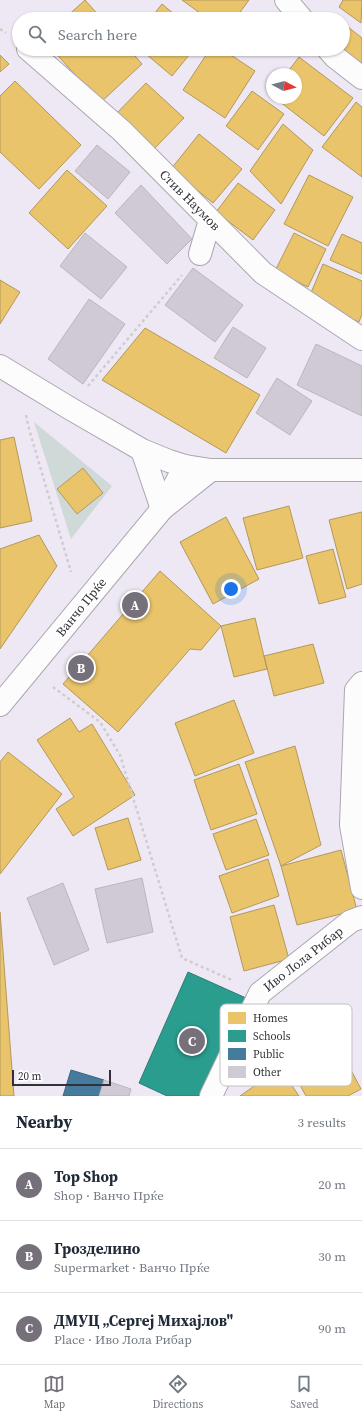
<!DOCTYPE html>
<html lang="en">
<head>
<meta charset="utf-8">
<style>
  :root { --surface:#fff; --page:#f2f2f3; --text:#1f2937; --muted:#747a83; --line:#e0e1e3; --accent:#75707a }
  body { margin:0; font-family:"Source Serif 4",serif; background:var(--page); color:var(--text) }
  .compass { position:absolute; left:266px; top:68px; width:36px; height:36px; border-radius:50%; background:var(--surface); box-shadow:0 1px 3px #0004; rotate:97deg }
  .scale { position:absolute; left:12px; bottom:10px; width:99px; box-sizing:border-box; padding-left:4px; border:2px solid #343038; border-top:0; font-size:11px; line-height:14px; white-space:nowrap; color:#343038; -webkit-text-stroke:3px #fff; paint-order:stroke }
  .you { position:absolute; left:231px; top:589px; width:14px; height:14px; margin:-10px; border:3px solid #fff; border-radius:50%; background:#1a73e8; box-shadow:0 0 0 6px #1a73e833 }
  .badge { display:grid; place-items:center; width:26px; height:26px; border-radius:50%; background:var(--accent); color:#fff; font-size:13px; font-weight:700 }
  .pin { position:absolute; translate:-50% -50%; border:2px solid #fff; box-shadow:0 1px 4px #0006 }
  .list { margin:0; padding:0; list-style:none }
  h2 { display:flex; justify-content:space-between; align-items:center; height:52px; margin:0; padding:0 16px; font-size:17px }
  h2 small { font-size:13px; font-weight:400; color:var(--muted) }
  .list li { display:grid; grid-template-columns:26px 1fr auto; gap:12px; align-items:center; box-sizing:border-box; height:72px; padding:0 16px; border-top:1px solid var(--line) }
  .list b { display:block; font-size:15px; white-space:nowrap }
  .list p { margin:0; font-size:13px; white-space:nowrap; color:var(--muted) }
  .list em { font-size:13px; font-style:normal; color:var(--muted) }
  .icon { flex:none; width:22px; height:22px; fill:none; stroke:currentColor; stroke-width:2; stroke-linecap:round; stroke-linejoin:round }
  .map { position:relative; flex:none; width:362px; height:1096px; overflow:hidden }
  .search { position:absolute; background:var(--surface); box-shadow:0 1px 3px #0004; left:12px; right:12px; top:12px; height:44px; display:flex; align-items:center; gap:10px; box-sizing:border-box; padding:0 14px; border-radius:22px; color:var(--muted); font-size:15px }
  .sheet { height:268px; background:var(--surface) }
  nav { display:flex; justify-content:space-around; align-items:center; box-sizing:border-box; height:56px; border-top:1px solid var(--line); background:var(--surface); font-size:11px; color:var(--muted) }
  nav a { display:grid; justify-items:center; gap:2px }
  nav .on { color:var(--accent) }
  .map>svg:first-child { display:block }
  .green { fill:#cfd9d7 }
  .homes { fill:#e9c46a; stroke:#b3985b }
  .schools { fill:#2a9d8f; stroke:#2d7c75 }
  .public { fill:#457b9d; stroke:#40647f }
  .building { fill:#cfcad3; stroke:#bab5bf }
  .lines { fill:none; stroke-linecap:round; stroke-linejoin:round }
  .minor-casing { stroke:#aba7b0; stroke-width:24 }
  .secondary-casing { stroke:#aba7b0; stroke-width:24 }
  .path { stroke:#cfccd0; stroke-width:2.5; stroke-dasharray:3 3; stroke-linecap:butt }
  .minor { stroke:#fcfcfd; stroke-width:22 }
  .secondary { stroke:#fcfcfd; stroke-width:22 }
  .labels { text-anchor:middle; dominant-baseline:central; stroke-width:4; stroke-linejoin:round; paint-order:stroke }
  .street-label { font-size:13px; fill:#343038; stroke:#fff }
  .key { fill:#fff; stroke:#c2c1c3; stroke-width:1 }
  .key-label { font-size:11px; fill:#343038 }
</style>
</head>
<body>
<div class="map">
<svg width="362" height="1096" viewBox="0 0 362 1096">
  <rect width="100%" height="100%" fill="#eee8f4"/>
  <path class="green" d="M34,422L112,486L71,539Z"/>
  <path class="homes" d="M85,0L102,19H64Z
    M182,0H249L235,19H208Z
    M343,0H362L361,23L339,7Z
    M162,4L180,19H150Z
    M343,23L362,38V69L336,49H343Z
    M52,49H129L142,64L100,103Z
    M140,49H194L172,76Z
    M210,49H222L255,71L225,118L183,90Z
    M0,55L9,64L0,72Z
    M299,57L353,98L324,136L275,98H296V74H286Z
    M15,81L81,145L39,189L0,152V96Z
    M146,83L184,118L152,151L115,115Z
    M252,91L284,114L258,150L226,126Z
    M356,102L362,107V177L322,147Z
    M283,124L313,150L281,204L250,171Z
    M199,134L242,169L213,203L171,169Z
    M67,170L107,206L68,249L29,213Z
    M309,175L353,197L328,246L284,224Z
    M238,183L275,210L253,240L216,212Z
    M294,233L326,249L308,287L275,271Z
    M342,234L362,243V274L330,260Z
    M323,264L362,281V314L359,322L308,300Z
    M0,280L20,292L0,324Z
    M145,328L260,395L226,453L102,380Z
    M14,437L32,521L0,528V440Z
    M83,468L103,493L77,514L57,489Z
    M289,506L303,558L257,570L243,518Z
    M362,512V584L347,589L329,520Z
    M226,517L259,579L213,604L180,542Z
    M39,535L57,566L0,649V549Z
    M333,549L346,597L319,604L306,556Z
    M160,571L221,626L201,650L190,649L118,732L63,684Z
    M255,618L267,669L234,677L221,626Z
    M313,644L324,683L274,696L264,656Z
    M234,700L254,753L195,776L175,723Z
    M70,718L79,732L92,724L135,795L73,836L56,809L74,797L37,740Z
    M295,746L321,845L281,866L245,762Z
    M8,752L62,794L0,874V762Z
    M239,764L257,814L211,830L194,780Z
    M128,818L141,860L108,870L95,828Z
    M256,819L269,855L226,870L213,834Z
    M341,850L357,910L297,925L281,866Z
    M268,859L279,896L232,913L219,876Z
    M274,905L289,959L244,971L230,917Z
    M0,912L14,1096H0Z
    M335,1040L361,1089L348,1096H306L289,1065Z
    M280,1068L299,1096H240Z"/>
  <path class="schools" d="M188,972L246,998L202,1096H167L139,1083Z"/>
  <path class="public" d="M71,1070L104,1080L99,1096H63Z"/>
  <path class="building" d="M97,145L130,172L108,199L75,171Z
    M141,185L192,239L167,264L115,213Z
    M85,233L127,267L101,299L60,266Z
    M193,268L243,305L215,342L165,305Z
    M89,299L125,324L83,384L48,359Z
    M233,327L266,348L247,378L214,358Z
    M316,344L362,366V416L297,385Z
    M277,378L312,401L290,435L256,413Z
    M142,878L153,932L107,943L95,889Z
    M63,883L89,950L54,965L27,898Z
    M104,1080L131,1089L129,1096H99Z"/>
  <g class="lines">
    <g class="minor-casing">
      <path id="minor" d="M286,0L302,19
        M28,49L122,131L263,273L362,339
        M328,49L335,57L362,78
        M200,254L210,220
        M362,683L356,690L351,825L362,888
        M0,705L162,509L185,466
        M211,1096L260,993L351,921L362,917"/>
    </g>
    <g class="secondary-casing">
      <path id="secondary" d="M0,366L71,409L142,450L169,461L185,466L211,470H362
        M142,450L162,509L211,470"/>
    </g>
    <path class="path" d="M0,29L6,33
      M88,386L182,275
      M26,415L29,429L71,572
      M53,687L100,722L120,755L182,958L234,981"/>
    <use href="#minor" class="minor"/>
    <use href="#secondary" class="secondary"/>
  </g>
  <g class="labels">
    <g class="street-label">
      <text transform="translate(190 200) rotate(45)">Стив Наумов</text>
      <text transform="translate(81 607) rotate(-51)">Ванчо Прќе</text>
      <text transform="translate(303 959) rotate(-38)">Иво Лола Рибар</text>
    </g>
  </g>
  <rect x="220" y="1004" width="132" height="82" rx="6" class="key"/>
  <rect x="228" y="1012" width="18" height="12" fill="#e9c46a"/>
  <rect x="228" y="1030" width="18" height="12" fill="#2a9d8f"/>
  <rect x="228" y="1048" width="18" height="12" fill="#457b9d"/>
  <rect x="228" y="1066" width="18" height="12" fill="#cfcad3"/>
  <g class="key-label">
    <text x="253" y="1022">Homes</text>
    <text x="253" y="1040">Schools</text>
    <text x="253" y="1058">Public</text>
    <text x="253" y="1076">Other</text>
  </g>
</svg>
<svg class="compass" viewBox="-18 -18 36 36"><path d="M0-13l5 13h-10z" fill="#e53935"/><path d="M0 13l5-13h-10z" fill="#747a83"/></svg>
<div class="scale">20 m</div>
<div class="you"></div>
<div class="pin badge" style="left:135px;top:605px">A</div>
<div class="pin badge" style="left:81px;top:668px">B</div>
<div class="pin badge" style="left:192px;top:1041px">C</div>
<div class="search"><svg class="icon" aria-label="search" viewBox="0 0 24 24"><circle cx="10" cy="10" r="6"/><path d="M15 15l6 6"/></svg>Search here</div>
</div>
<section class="sheet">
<h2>Nearby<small>3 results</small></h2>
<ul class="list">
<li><span class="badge">A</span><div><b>Top Shop</b><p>Shop · Ванчо Прќе</p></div><em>20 m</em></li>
<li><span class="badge">B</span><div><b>Грозделино</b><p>Supermarket · Ванчо Прќе</p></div><em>30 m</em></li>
<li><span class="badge">C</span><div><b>ДМУЦ „Сергеј Михајлов&quot;</b><p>Place · Иво Лола Рибар</p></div><em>90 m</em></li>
</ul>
</section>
<nav>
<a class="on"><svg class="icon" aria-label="map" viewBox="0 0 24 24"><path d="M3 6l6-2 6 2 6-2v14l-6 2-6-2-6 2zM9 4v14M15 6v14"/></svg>Map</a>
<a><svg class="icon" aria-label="directions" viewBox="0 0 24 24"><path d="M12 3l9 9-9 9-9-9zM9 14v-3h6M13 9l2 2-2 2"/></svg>Directions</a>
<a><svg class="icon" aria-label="saved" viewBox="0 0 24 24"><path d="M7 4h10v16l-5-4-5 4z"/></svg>Saved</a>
</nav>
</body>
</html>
